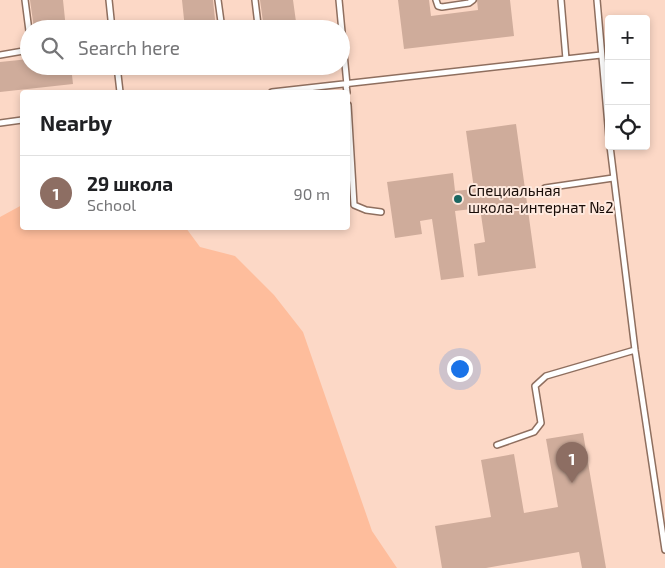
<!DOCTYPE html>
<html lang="en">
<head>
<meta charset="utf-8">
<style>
  :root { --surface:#fff; --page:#f2f2f2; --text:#202124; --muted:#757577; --line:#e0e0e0; --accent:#7c3aed }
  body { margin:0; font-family:"Exo 2",sans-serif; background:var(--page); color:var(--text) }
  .controls { position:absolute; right:15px; top:15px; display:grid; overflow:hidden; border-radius:5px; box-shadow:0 2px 8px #0003 }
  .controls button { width:45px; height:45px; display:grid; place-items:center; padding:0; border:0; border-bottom:1px solid var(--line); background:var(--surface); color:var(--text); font:25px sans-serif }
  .you { position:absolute; left:459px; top:368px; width:18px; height:18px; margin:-12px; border:4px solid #fff; border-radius:50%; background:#1a73e8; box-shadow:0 0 0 8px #1a73e833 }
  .badge { display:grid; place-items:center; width:32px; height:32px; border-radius:50%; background:var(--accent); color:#fff; font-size:16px; font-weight:700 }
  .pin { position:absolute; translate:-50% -41px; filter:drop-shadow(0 1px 2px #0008) }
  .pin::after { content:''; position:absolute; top:26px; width:18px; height:15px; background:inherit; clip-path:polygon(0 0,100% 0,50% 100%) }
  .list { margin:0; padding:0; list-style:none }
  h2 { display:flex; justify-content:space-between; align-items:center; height:65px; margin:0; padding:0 20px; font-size:21px }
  h2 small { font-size:16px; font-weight:400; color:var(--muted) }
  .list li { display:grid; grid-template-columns:32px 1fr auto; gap:15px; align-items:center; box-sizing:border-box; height:75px; padding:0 20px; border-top:1px solid var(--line) }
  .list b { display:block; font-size:19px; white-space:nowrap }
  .list p { margin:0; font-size:16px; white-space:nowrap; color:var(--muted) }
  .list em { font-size:16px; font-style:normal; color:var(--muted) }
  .icon { flex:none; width:28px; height:28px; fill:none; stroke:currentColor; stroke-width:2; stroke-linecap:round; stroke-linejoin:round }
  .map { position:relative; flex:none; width:665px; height:568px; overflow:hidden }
  .search { position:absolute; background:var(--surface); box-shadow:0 2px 8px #0003; left:20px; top:20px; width:330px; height:55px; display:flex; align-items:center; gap:12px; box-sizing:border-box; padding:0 18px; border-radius:28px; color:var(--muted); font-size:19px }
  .panel { position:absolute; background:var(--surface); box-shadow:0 2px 8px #0003; left:20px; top:90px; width:330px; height:140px; border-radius:5px }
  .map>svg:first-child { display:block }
  .green { fill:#febd9c }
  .building { fill:#cfac9b }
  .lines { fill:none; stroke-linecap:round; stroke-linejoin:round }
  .lane-casing { stroke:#8f6f5f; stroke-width:8 }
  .lane { stroke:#fff; stroke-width:5 }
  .poi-dot { fill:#1b6761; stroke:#fee9de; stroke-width:2 }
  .labels { text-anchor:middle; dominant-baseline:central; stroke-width:4; stroke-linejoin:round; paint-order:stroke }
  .poi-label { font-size:15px; fill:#180c07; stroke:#fee9de; text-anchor:start }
</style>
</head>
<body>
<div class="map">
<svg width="665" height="568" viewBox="0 0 665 568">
  <rect width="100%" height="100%" fill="#fcd8c6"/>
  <path class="green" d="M22,205V228H186L200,247L235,256L274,295L303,332L372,531L397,568H0V217Z"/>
  <path class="building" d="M30,0H63L66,29H34Z
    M182,0H213L216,29H185Z
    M260,0H293L297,29H264Z
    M398,0H429L431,16L478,10L477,0H510L514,36L404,49Z
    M29,59V66H71L73,84L0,92V62Z
    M189,66H236V67L190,73Z
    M516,124L536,268L478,276L474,244L485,242L480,208L455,211L464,277L441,280L432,219L420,221L422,234L395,238L387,182L453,173L455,191L474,189L466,131Z
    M583,433L606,568H582L579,552L486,568H442L435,526L491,517L481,460L514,454L524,513L558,507L546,439Z"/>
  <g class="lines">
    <g class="lane-casing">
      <path id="lane" d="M25,0L29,31
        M109,0L112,29
        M218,0L222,29
        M255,0L258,25L256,29
        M339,0L347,85
        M436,0L438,6L442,7L469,3L473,0
        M561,0L566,59
        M597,0L609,137
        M0,55L29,50
        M117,66L120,92
        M346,85L347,92
        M272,92L601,55
        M348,105L354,205L366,210L381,212
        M0,123L22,120
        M610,146L635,350L665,550
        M545,188L613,178
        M497,445L534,432L541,423L535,386L546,376L635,350"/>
    </g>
    <use href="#lane" class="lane"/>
  </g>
  <circle class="poi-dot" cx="458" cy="199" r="5"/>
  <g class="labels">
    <g class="poi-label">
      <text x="468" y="190">Специальная<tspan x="468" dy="17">школа-интернат №2</tspan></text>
    </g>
  </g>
</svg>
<div class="controls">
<button>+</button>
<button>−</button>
<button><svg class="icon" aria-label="locate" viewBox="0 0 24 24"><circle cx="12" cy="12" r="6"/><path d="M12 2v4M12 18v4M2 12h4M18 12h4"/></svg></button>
</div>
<div class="you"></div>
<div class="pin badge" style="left:572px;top:483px;background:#8d6e63">1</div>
<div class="search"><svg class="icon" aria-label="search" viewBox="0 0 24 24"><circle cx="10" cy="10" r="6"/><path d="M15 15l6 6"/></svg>Search here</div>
<section class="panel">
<h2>Nearby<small></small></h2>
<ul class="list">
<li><span class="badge" style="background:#8d6e63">1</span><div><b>29 школа</b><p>School</p></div><em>90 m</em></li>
</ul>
</section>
</div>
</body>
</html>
